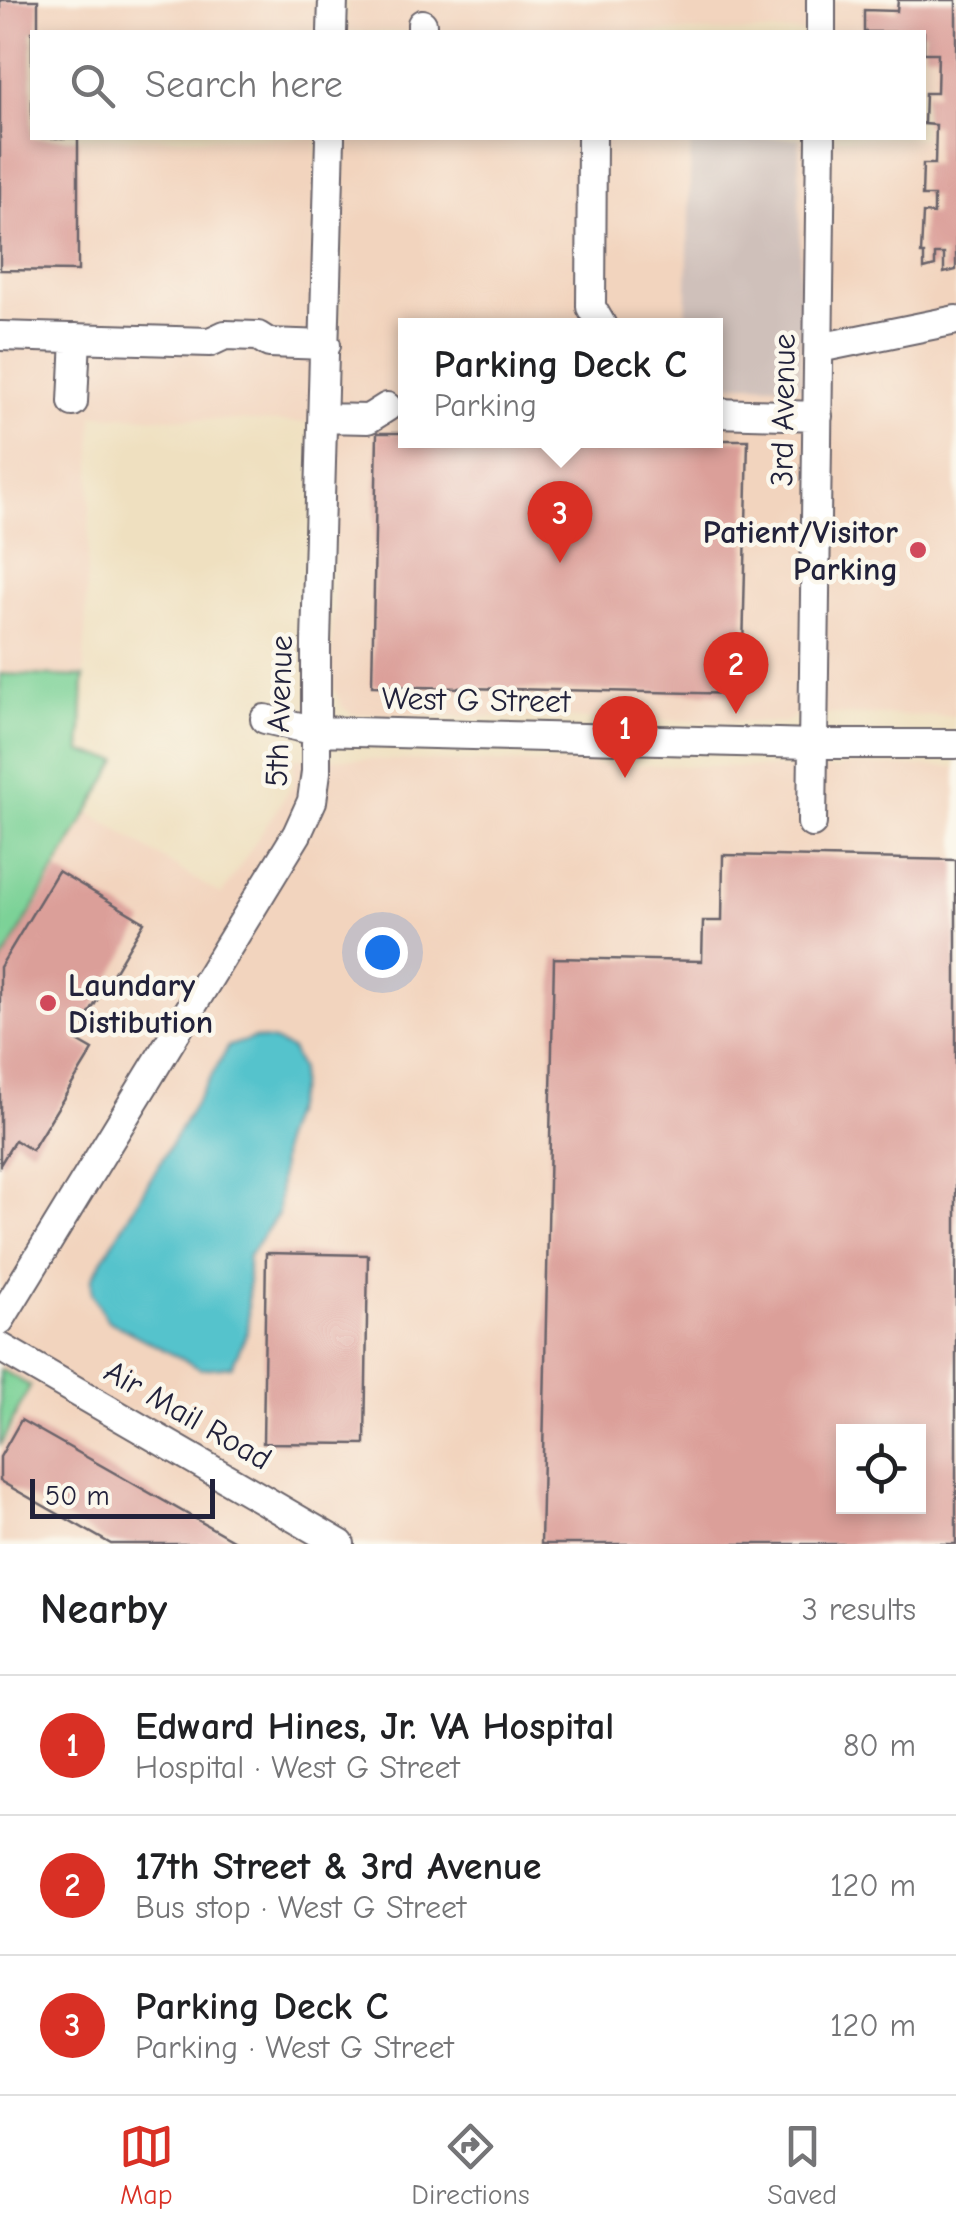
<!DOCTYPE html>
<html lang="en">
<head>
<meta charset="utf-8">
<style>
  :root { --surface:#fff; --page:#f6f6f6; --text:#202124; --muted:#757577; --line:#e0e0e0; --accent:#d93025 }
  body { margin:0; font-family:"Comic Neue",sans-serif; background:var(--page); color:var(--text) }
  .controls { position:absolute; right:30px; bottom:30px; display:grid; overflow:hidden; border-radius:0px; box-shadow:0 5px 15px #0003 }
  .controls button { width:90px; height:90px; display:grid; place-items:center; padding:0; border:0; border-bottom:2px solid var(--line); background:var(--surface); color:var(--text); font:50px sans-serif }
  .scale { position:absolute; left:30px; bottom:25px; width:185px; box-sizing:border-box; padding-left:10px; border:5px solid #22223b; border-top:0; font-size:28px; line-height:35px; white-space:nowrap; color:#22223b; -webkit-text-stroke:8px #fbf7ec; paint-order:stroke }
  .you { position:absolute; left:382px; top:952px; width:35px; height:35px; margin:-25px; border:8px solid #fff; border-radius:50%; background:#1a73e8; box-shadow:0 0 0 15px #1a73e833 }
  .badge { display:grid; place-items:center; width:65px; height:65px; border-radius:50%; background:var(--accent); color:#fff; font-size:32px; font-weight:700 }
  .pin { position:absolute; translate:-50% -82px; filter:drop-shadow(0 2px 5px #0008) }
  .pin::after { content:''; position:absolute; top:52px; width:35px; height:30px; background:inherit; clip-path:polygon(0 0,100% 0,50% 100%) }
  .popup { position:absolute; left:398px; top:318px; width:325px; height:130px; box-sizing:border-box; display:grid; place-content:center; border-radius:0px; background:var(--surface); filter:drop-shadow(0 2px 8px #0005); font-size:32px; white-space:nowrap; color:var(--muted) }
  .popup b { font-size:38px; color:var(--text) }
  .popup::after { content:''; position:absolute; left:50%; top:100%; margin-left:-20px; border:20px solid transparent; border-top-color:var(--surface) }
  .list { margin:0; padding:0; list-style:none }
  h2 { display:flex; justify-content:space-between; align-items:center; height:130px; margin:0; padding:0 40px; font-size:42px }
  h2 small { font-size:32px; font-weight:400; color:var(--muted) }
  .list li { display:grid; grid-template-columns:65px 1fr auto; gap:30px; align-items:center; box-sizing:border-box; height:140px; padding:0 40px; border-top:2px solid var(--line) }
  .list b { display:block; font-size:38px; white-space:nowrap }
  .list p { margin:0; font-size:32px; white-space:nowrap; color:var(--muted) }
  .list em { font-size:32px; font-style:normal; color:var(--muted) }
  .icon { flex:none; width:55px; height:55px; fill:none; stroke:currentColor; stroke-width:2; stroke-linecap:round; stroke-linejoin:round }
  .map { position:relative; flex:none; width:956px; height:1544px; overflow:hidden }
  .search { position:absolute; background:var(--surface); box-shadow:0 5px 15px #0003; left:30px; right:30px; top:30px; height:110px; display:flex; align-items:center; gap:25px; box-sizing:border-box; padding:0 35px; border-radius:0px; color:var(--muted); font-size:38px }
  .sheet { height:550px; background:var(--surface) }
  nav { display:flex; justify-content:space-around; align-items:center; box-sizing:border-box; height:140px; border-top:2px solid var(--line); background:var(--surface); font-size:28px; color:var(--muted) }
  nav a { display:grid; justify-items:center; gap:5px }
  nav .on { color:var(--accent) }
  .map>svg:first-child { display:block }
  .built { fill:#f2d4be; fill-rule:evenodd }
  .industrial { fill:#cfc0ba }
  .green { fill:#7bd297; stroke:#4e7a69; stroke-width:2.5 }
  .water { fill:#55c3cc; stroke:#3c7284; stroke-width:2.5 }
  .building { fill:#db9f99; fill-rule:evenodd }
  .lines { fill:none; stroke-linecap:round; stroke-linejoin:round }
  .minor-casing { stroke:#6a646a; stroke-width:32 }
  .minor { stroke:#fff; stroke-width:28 }
  .poi-dot { fill:#d1495b; stroke:#fbf7ec; stroke-width:4 }
  .labels { text-anchor:middle; dominant-baseline:central; stroke-width:9; stroke-linejoin:round; paint-order:stroke }
  .street-label { font-size:32px; fill:#22223b; stroke:#fbf7ec }
  .poi-label { font-size:32px; font-weight:bold; fill:#22223b; stroke:#fbf7ec; text-anchor:end }
</style>
</head>
<body>
<div class="map">
<svg width="956" height="1544" viewBox="0 0 956 1544">
  <rect width="100%" height="100%" fill="#fbf7ec"/>
  <filter id="ink" filterUnits="userSpaceOnUse"><feTurbulence type="fractalNoise" baseFrequency=".01" numOctaves="2"/><feDisplacementMap in="SourceGraphic" scale="20" xChannelSelector="R" yChannelSelector="G"/><feConvolveMatrix kernelMatrix="1 2 1 2 8 2 1 2 1" color-interpolation-filters="sRGB"/></filter>
  <filter id="wash" filterUnits="userSpaceOnUse"><feTurbulence type="fractalNoise" baseFrequency=".0048" numOctaves="4" result="noise"/><feDisplacementMap in="SourceGraphic" scale="40" xChannelSelector="R" yChannelSelector="G"/><feGaussianBlur stdDeviation="2.25" result="paint"/><feColorMatrix in="noise" values="0 0 0 0 0 0 0 0 0 0 0 0 0 0 0 0 0 1.4 0 .05"/><feComposite in="paint" operator="in"/></filter>
  <g filter="url(#wash)">
    <rect width="100%" height="100%" fill="#efe0c0"/>
    <path class="built" d="M0,0H319V32H32V138H317L310,423L93,415L81,752L118,760L89,812L221,895L293,784L294,758L836,769L845,765L956,767V1544H0ZM844,1432H918V1506H844Z
      M347,0H956V716L799,714L786,722L775,723L352,714L343,708L333,687L331,670L345,138H924V32H347ZM405,326H715V440H405Z"/>
    <path class="industrial" d="M691,138H799L801,386L715,383V326L686,325Z"/>
    <path class="green" d="M0,674L84,677L81,752L118,760L0,966Z
      M0,1369L30,1386L0,1446Z"/>
    <path class="water" d="M254,1038L274,1041L291,1049L300,1068L299,1089L282,1140L278,1214L248,1257V1330L232,1366L201,1369L107,1320L92,1293V1278L229,1046Z"/>
    <g id="blocks">
      <path class="building" d="M0,0H38V32H32V138H78V271L0,270Z
        M898,0H956V270L944,273V254H935V266L924,269V254H921L923,213L934,214V196H922L923,164H935L936,125L924,124L925,93H937L938,53H924V32H864V10L897,11Z
        M377,433H405V440H748L742,694L372,686Z
        M723,855L956,860V1544H541L554,958L702,961L703,921H722ZM844,1432H918V1506H844Z
        M58,871L144,922L74,1039L93,1050L32,1150L15,1140L0,1165V967Z
        M266,1253L368,1255L365,1444L263,1443Z
        M21,1420L240,1544H111L0,1481V1457Z"/>
    </g>
  </g>
  <g filter="url(#ink)">
    <use href="#blocks" fill-opacity="0" stroke="#6a646a" stroke-width="2.5"/>
    <g class="lines">
      <g class="minor-casing">
        <path id="minor" d="M332,32L333,0
          M422,32V24
          M821,32V0
          M592,138L591,307L602,326
          M0,336L210,342L225,335L258,336L269,343L326,345
          M819,348L956,320
          M73,402L76,338
          M715,413L818,416
          M323,418L368,419L387,407
          M265,719L317,731L813,744H956
          M812,823L821,138
          M0,1320L297,834L312,801L316,772V643L330,138
          M0,1347L340,1544"/>
      </g>
      <use href="#minor" class="minor"/>
    </g>
  </g>
  <g class="poi-dot">
    <circle cx="918" cy="550" r="10"/>
    <circle cx="48" cy="1003" r="10"/>
  </g>
  <g class="labels">
    <g class="street-label">
      <text transform="translate(783 410) rotate(-89)">3rd Avenue</text>
      <text transform="translate(476 700) rotate(1)">West G Street</text>
      <text transform="translate(279 711) rotate(-88)">5th Avenue</text>
      <text transform="translate(188 1415) rotate(30)">Air Mail Road</text>
    </g>
    <g class="poi-label">
      <text x="898" y="532">Patient/Visitor<tspan x="898" dy="37">Parking</tspan></text>
      <text x="68" y="985" text-anchor="start">Laundary<tspan x="68" dy="37">Distibution</tspan></text>
    </g>
  </g>
</svg>
<div class="controls">
<button><svg class="icon" aria-label="locate" viewBox="0 0 24 24"><circle cx="12" cy="12" r="6"/><path d="M12 2v4M12 18v4M2 12h4M18 12h4"/></svg></button>
</div>
<div class="scale">50 m</div>
<div class="you"></div>
<div class="pin badge" style="left:625px;top:778px">1</div>
<div class="pin badge" style="left:736px;top:714px">2</div>
<div class="pin badge" style="left:560px;top:563px">3</div>
<div class="popup"><b>Parking Deck C</b>Parking</div>
<div class="search"><svg class="icon" aria-label="search" viewBox="0 0 24 24"><circle cx="10" cy="10" r="6"/><path d="M15 15l6 6"/></svg>Search here</div>
</div>
<section class="sheet">
<h2>Nearby<small>3 results</small></h2>
<ul class="list">
<li><span class="badge">1</span><div><b>Edward Hines, Jr. VA Hospital</b><p>Hospital · West G Street</p></div><em>80 m</em></li>
<li><span class="badge">2</span><div><b>17th Street &amp; 3rd Avenue</b><p>Bus stop · West G Street</p></div><em>120 m</em></li>
<li><span class="badge">3</span><div><b>Parking Deck C</b><p>Parking · West G Street</p></div><em>120 m</em></li>
</ul>
</section>
<nav>
<a class="on"><svg class="icon" aria-label="map" viewBox="0 0 24 24"><path d="M3 6l6-2 6 2 6-2v14l-6 2-6-2-6 2zM9 4v14M15 6v14"/></svg>Map</a>
<a><svg class="icon" aria-label="directions" viewBox="0 0 24 24"><path d="M12 3l9 9-9 9-9-9zM9 14v-3h6M13 9l2 2-2 2"/></svg>Directions</a>
<a><svg class="icon" aria-label="saved" viewBox="0 0 24 24"><path d="M7 4h10v16l-5-4-5 4z"/></svg>Saved</a>
</nav>
</body>
</html>
